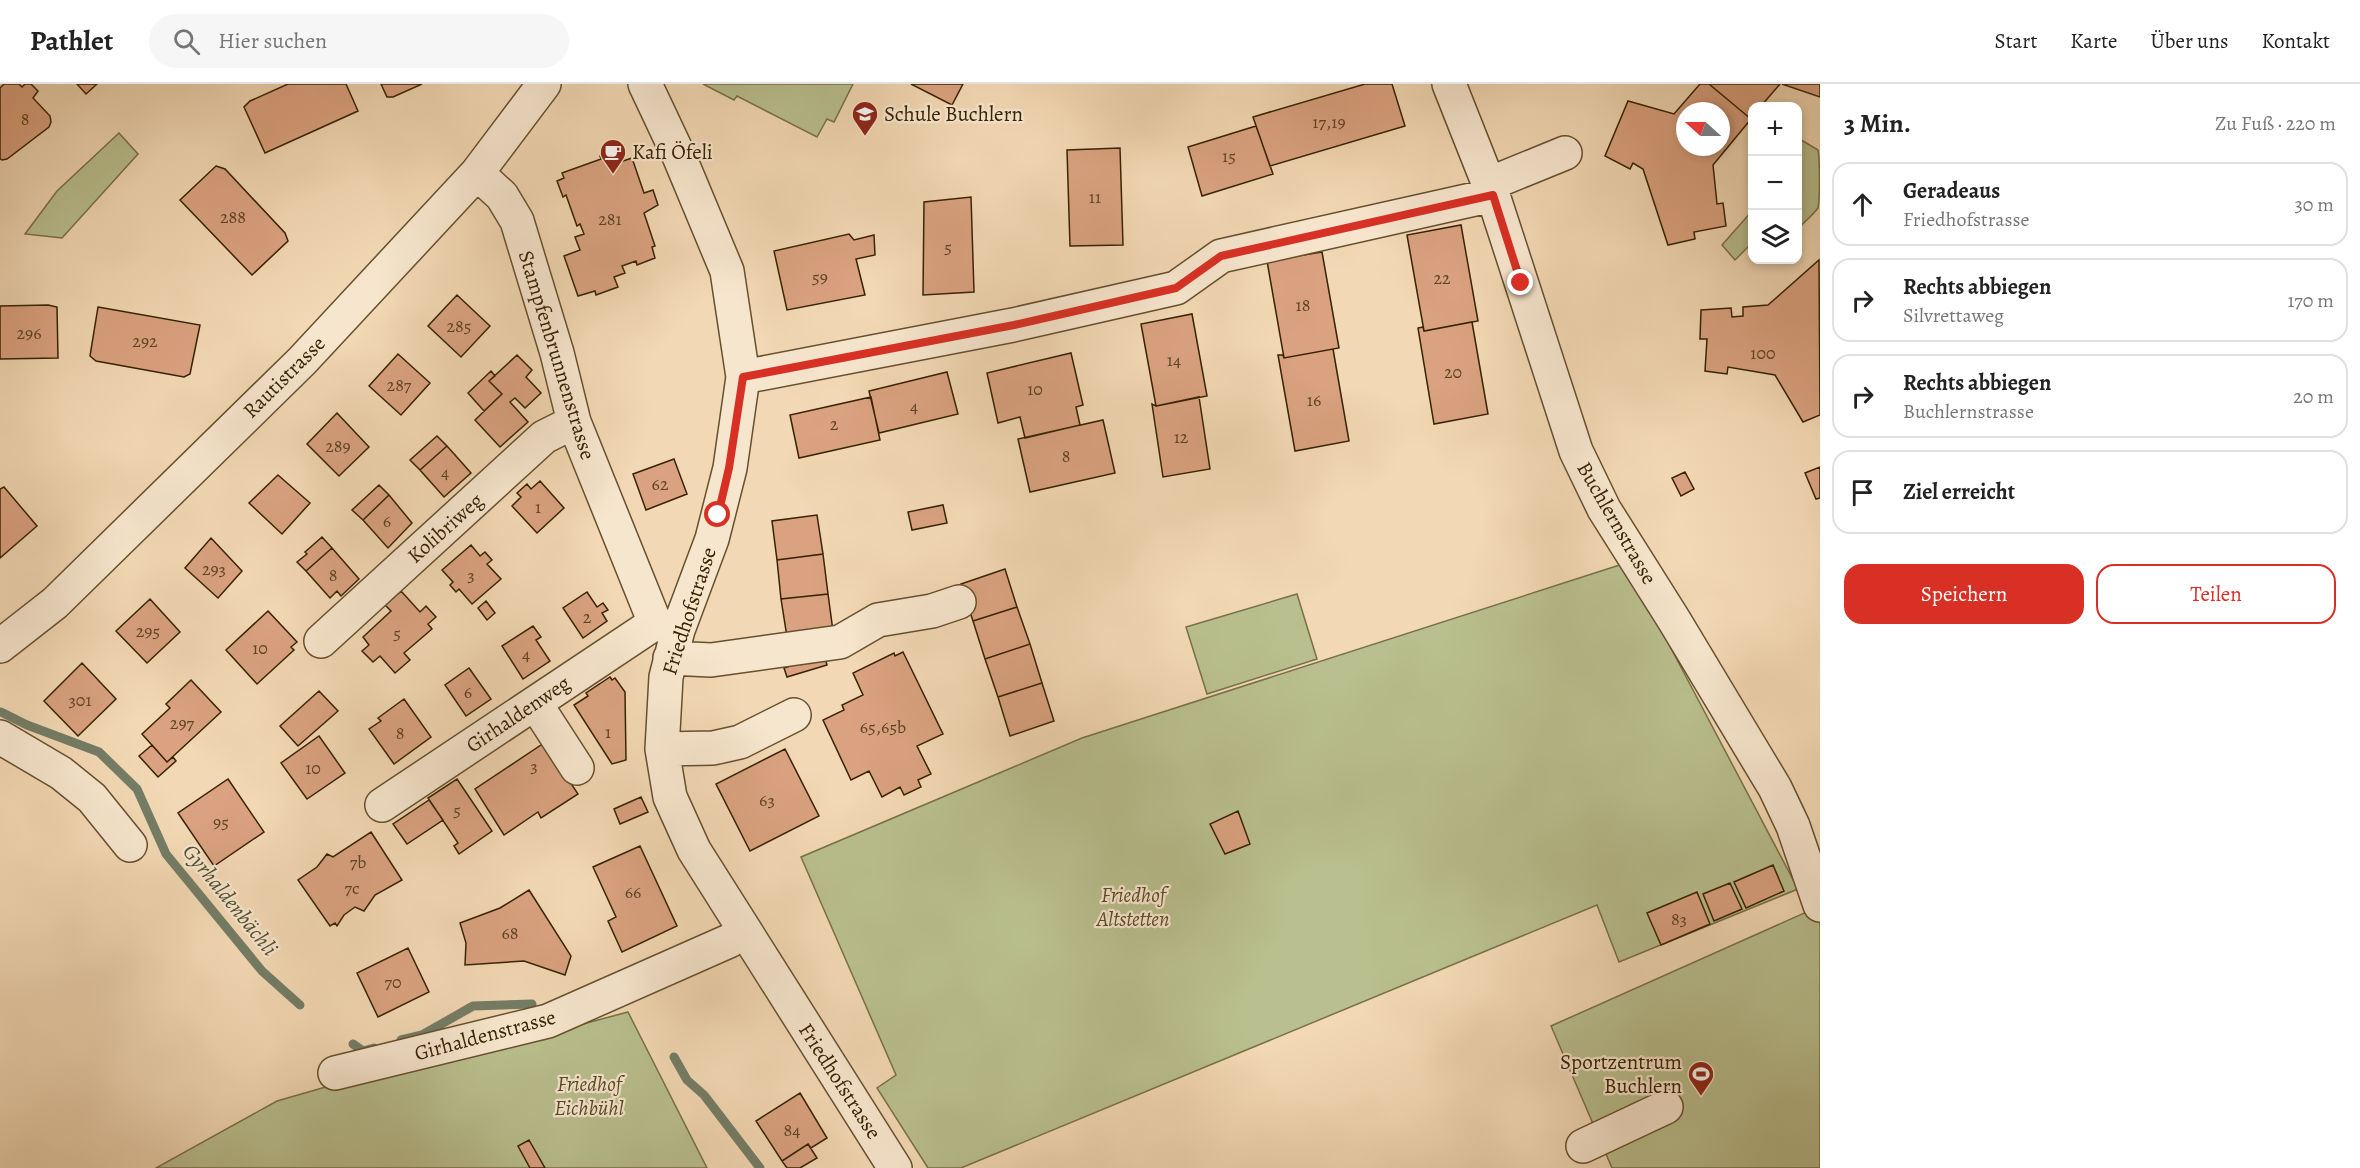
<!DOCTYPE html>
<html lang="de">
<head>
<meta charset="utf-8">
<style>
  :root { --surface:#fff; --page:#f6f6f6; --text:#222; --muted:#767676; --line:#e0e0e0; --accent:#d93025 }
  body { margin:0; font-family:Alegreya,serif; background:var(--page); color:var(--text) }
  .controls { position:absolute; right:18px; top:18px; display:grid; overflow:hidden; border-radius:12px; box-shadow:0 3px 9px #0003 }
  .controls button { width:54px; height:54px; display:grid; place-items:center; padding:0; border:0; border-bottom:2px solid var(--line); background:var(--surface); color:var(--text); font:30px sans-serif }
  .compass { position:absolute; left:1676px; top:18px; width:54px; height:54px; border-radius:50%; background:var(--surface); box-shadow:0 3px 9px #0003; rotate:291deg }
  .stop { position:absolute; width:18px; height:18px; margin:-14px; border:4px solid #d93025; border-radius:50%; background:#fff }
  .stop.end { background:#d93025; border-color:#fff; box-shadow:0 2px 6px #0008 }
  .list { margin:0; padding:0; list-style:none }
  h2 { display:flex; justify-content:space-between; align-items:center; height:78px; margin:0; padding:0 24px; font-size:26px }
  h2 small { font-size:20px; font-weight:400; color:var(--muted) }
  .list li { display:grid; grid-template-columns:39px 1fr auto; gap:18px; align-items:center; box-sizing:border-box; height:84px; margin:0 12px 12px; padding:0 12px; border:2px solid var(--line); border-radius:18px }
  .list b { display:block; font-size:22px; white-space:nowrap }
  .list p { margin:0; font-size:20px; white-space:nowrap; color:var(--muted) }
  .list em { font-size:20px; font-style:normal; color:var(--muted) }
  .actions { display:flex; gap:12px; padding:18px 24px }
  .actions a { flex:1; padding:14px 0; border:2px solid var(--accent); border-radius:18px; text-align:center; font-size:21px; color:var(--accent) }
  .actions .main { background:var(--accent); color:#fff }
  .icon { flex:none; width:33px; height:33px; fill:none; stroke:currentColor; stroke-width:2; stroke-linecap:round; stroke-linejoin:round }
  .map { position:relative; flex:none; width:1820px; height:1084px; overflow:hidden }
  header { display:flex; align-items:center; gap:36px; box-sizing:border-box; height:84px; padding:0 30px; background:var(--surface); border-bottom:2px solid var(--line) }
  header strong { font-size:28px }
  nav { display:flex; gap:33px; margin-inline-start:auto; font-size:21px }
  .search { width:420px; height:54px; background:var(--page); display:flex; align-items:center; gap:15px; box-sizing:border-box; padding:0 21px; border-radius:33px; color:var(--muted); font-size:22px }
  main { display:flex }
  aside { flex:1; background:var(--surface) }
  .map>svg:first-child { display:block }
  .green { fill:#b9bf8e; stroke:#787048; stroke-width:1.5 }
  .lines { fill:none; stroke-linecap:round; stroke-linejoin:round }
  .stream { stroke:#747d66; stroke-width:9 }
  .building { fill:#daa280; stroke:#372202; stroke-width:1.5; fill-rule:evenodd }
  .minor-casing { stroke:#66502e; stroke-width:36 }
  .minor { stroke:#f7e6ce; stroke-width:33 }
  .route { stroke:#d93025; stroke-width:8 }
  .labels { text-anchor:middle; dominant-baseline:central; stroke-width:4.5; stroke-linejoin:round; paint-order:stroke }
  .number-label { font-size:18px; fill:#604222 }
  .poi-label { font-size:21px; fill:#372202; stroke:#f7e6ce; text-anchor:start }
  .street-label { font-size:21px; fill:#372202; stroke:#f7e6ce }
  .park-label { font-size:21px; font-style:italic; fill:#584925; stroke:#f7e6ce }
  .water-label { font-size:22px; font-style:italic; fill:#555034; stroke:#f7e6ce }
</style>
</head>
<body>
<header>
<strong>Pathlet</strong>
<div class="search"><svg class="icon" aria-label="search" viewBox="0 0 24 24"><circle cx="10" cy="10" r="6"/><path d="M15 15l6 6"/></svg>Hier suchen</div>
<nav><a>Start</a><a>Karte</a><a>Über uns</a><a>Kontakt</a></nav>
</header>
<main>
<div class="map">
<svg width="1820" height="1084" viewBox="0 0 1820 1084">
  <rect width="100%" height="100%" fill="#f2d8b4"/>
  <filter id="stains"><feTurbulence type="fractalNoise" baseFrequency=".00333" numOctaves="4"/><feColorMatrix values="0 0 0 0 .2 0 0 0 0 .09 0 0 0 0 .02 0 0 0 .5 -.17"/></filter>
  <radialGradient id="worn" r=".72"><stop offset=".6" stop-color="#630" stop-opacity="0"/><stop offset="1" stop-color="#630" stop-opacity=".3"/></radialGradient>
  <path class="green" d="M703,0H853L834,38L827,35L817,53L737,12L734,16Z
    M119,49L138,70L62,154L25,150L57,107Z
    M1798,54L1818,66C1820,76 1820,114 1818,124C1813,131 1804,138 1798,145Z
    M1752,127V159L1735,176L1722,161Z
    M1626,479L1798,805L1619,878L1597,821L961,1084H928L877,1004L896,991L801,773L1082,654Z
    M1297,510L1317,575L1207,610L1186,543Z
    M1820,822V1084H1612L1551,942Z
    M628,928L707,1084H156L277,1017L357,994L508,960Z"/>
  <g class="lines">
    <path class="stream" d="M1,628L27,641L99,668L137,705L166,770L262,887L300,921
      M401,956L422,951L473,922L532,920
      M353,960L363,967L374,964
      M674,973L687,996L704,1011L760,1084"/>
  </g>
  <path class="building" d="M4,0H19L22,3L25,0H31L38,7L33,14L50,32L51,38L49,43L7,75L2,76L0,75V4Z
    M77,0H97L86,10Z
    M288,0H346L358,27L265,69L244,23L250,17Z
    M381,0H422L393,13H387Z
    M911,0H963L952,21Z
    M1365,0H1392L1405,42L1270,82L1253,33Z
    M1700,0H1709L1751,35L1713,81L1717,120L1723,119L1726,142L1694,148L1695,155L1668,161L1643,85L1633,79L1630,85L1605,72L1628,17L1674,30ZM1685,27H1721V63H1685Z
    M1709,0H1780L1761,22H1752L1751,35Z
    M1782,0H1820V13Z
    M1256,42L1273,90L1202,112L1188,63Z
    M1120,64L1123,161L1070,162L1067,66Z
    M619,65L623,77L632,74L644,109L653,106L658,121L644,129L655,162L652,163L655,174L637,181L636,177L622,182L625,189L614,193L618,203L596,211L595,207L578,212L564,172L580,166L575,153L584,150L580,140L577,142L566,111L563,113L557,97L564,94L562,89L601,75L600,72Z
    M216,82L225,85L285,149L288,157L252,191L180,116Z
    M971,113L974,208L923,211L924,118Z
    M1461,141L1478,237L1424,247L1407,151Z
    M849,150L854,156L874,151L875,171L856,175L865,211L787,226L774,167Z
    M1322,168L1339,264L1284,274L1267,177Z
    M1819,176L1820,331L1803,338L1775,291L1728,283L1727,290L1705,287L1707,255H1700L1701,226L1731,224L1732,233L1743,232V223L1768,221Z
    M457,211L490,242L461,273L428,242Z
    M48,221L57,223L58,274L0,275V222Z
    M98,223L200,241L190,290L184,293L96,277L90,272Z
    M1192,230L1207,312L1156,322L1141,240Z
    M1472,238L1488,330L1434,340L1418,244L1423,243L1424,247Z
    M1333,265L1349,357L1295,367L1278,271H1283L1284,274Z
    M1071,269L1083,321L1076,323L1080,341L1025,354L1020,333L998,339L987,289Z
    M398,270L430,299L401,331L369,302Z
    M517,271L532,286L526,293L541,309L525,324L515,314L510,318L528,338L500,363L475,336L502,310L489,297Z
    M491,287L495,292L489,297L502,310L484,327L468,309Z
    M947,288L958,330L879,349L869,307Z
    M871,313L880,356L799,374L790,331Z
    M1199,313L1210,385L1163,393L1152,320L1156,322Z
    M337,329L369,363L339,392L307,360Z
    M1103,336L1115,389L1030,408L1018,355Z
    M437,352L447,362L420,386L410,376Z
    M447,362L471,389L444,413L420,386Z
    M674,375L687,410L646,426L633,390Z
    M1820,383V414L1816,415L1805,389Z
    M1685,388L1694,405L1681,412L1672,394Z
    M278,391L310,419L282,450L249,419Z
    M540,397L564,424L537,449L512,422L521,413L517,409L527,400L531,405Z
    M379,401L389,411L363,436L352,426Z
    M4,403L37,442L0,474V405Z
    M389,411L412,439L388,464L363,436Z
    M943,421L947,439L912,446L908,428Z
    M817,431L823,470L777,476L772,437Z
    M322,453L332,464L306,487L297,478L307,470L305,468Z
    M211,454L242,487L218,514L185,484Z
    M471,461L480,472L485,468L492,476L487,480L501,495L472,520L459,505L456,508L450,501L453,498L442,486Z
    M332,464L359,495L341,512L337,507L330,514L306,487Z
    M823,470L828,510L781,515L777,476Z
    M1005,485L1017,523L973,537L961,500Z
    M401,507L420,528L426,522L436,533L428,540L432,545L404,569L410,576L395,589L380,572L373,578L362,567L369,561L363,553L391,527L385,521Z
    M587,508L597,523L603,519L608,526L602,529L607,537L583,554L563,524Z
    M828,510L833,547L787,553L781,515Z
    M150,515L180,548L147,579L116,547Z
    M486,517L495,529L487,536L478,524Z
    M1017,523L1030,560L985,575L973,537Z
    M268,527L297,558L291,563L294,566L257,600L226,566Z
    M533,542L541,553L536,556L550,577L523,595L502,562Z
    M1030,560L1042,599L998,613L985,575Z
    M903,568L943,650L917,662L931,690L918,696L921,703L904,711L900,703L882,713L869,687L851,696L823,636L844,626L842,621L863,611L853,589L894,569L895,572Z
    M824,571L827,581L787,593L784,584Z
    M82,579L116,615L78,652L44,617Z
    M469,584L491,615L466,632L445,601Z
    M610,593L612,596L615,594L625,608L626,676L612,680L574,621L588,612L586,609Z
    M191,596L221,628L167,678L142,650L170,624L166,620Z
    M1042,599L1054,637L1010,652L998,613Z
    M319,607L338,627L298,662L280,642Z
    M404,615L431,653L394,680L369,645L381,637L378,634Z
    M319,652L345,689L307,715L281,679Z
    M544,659L578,710L541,734L538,728L504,751L475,705Z
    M152,661L167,678L173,673L176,677L158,693L139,672Z
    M785,665L819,732L750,767L716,700Z
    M228,695L264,748L214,782L178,729Z
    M457,695L492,747L459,770L454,762L458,759L428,714Z
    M641,713L648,728L620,740L614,725Z
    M429,716L443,736L407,760L393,740Z
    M1238,727L1250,760L1225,770L1210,740Z
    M371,748L402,796L375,811L364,827L355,823L344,831L337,842L335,839L330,842L298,796L317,783L327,770L333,773Z
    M640,762L677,842L622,868L608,837L616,833L593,783Z
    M1773,781L1784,807L1746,824L1734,798Z
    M1730,799L1742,825L1714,837L1703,810Z
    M529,806L571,872L565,891L524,877L465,881L466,859L460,839L500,824Z
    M1697,808L1710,840L1661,861L1647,829Z
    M408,864L429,908L378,933L357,889Z
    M800,1009L827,1054L811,1064L808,1060L782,1077L756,1037Z
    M529,1056L545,1084H530L518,1062Z
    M808,1060L817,1074L800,1084H787L782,1077Z"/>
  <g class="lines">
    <g class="minor-casing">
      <path id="minor" d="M645,0L679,72L727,187L743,293L730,384L712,455L678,546L666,593L662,665L670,713L694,766L895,1084
        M1449,0L1493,111L1576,367L1604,425L1674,536L1775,704L1793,742L1820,821
        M477,89L502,112L517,137L557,269L574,338L655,539L678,546
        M1489,100L1565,69
        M743,293L1013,241L1176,204L1221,172L1493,111
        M321,557L544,353L574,338
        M0,562L55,519L302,277L477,89L544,0
        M670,574L711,576L840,558L878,536L932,527L959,518
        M535,619L577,684
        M0,653L61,689L92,714L130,761
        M662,665L713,664L740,658L794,631
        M382,721L655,539
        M335,989L548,937L729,857
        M1583,1062L1666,1023"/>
    </g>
    <use href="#minor" class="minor"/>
  </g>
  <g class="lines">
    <path class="route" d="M718,431L729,384L743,293L1014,241L1176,204L1221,172L1493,111L1521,199"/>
  </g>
  <defs>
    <g id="school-pin" transform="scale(1.35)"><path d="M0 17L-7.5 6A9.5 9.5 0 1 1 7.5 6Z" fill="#8f2418" stroke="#f7e6ce"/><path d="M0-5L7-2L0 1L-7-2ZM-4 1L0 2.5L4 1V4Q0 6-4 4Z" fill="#fff"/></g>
    <g id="cafe-pin" transform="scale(1.35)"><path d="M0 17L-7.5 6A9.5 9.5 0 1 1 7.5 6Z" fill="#8f2418" stroke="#f7e6ce"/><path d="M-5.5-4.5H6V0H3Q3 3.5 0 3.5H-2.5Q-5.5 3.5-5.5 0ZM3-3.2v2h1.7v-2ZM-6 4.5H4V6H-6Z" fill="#fff"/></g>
    <g id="stadium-pin" transform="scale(1.35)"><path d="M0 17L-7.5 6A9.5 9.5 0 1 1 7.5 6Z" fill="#8f2418" stroke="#f7e6ce"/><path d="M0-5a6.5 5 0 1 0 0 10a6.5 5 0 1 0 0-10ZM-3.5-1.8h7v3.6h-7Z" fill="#fff"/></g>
  </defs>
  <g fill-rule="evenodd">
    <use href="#school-pin" x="865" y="30"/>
    <use href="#cafe-pin" x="613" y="68"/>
    <use href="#stadium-pin" x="1701" y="990"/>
  </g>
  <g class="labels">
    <g class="number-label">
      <text x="25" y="35">8</text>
      <text x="1329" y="38">17,19</text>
      <text x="1229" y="72">15</text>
      <text x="1095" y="113">11</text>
      <text x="233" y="133">288</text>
      <text x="610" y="135">281</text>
      <text x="948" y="163">5</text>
      <text x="820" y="193">59</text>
      <text x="1442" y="194">22</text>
      <text x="1303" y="221">18</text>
      <text x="459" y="242">285</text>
      <text x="29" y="249">296</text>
      <text x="145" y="257">292</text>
      <text x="1763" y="269">100</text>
      <text x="1174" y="276">14</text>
      <text x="1453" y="288">20</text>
      <text x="399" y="301">287</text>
      <text x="1035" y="305">10</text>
      <text x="1314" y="316">16</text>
      <text x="914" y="322">4</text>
      <text x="834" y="340">2</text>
      <text x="1181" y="353">12</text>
      <text x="338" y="362">289</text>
      <text x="1066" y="372">8</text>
      <text x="445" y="388">4</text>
      <text x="660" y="400">62</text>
      <text x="538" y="423">1</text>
      <text x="387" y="437">6</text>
      <text x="214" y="485">293</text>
      <text x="333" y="491">8</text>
      <text x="471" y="491">3</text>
      <text x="587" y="533">2</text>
      <text x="148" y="547">295</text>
      <text x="397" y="549">5</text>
      <text x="260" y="564">10</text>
      <text x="526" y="570">4</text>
      <text x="468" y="608">6</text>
      <text x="80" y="616">301</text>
      <text x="182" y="639">297</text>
      <text x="883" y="643">65,65b</text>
      <text x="608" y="648">1</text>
      <text x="400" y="649">8</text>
      <text x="534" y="682">3</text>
      <text x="313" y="684">10</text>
      <text x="767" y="716">63</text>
      <text x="457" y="726">5</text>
      <text x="221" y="738">95</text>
      <text x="358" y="778">7b</text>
      <text x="352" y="804">7c</text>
      <text x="633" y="808">66</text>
      <text x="1679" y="835">83</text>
      <text x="510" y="849">68</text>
      <text x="393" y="898">70</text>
      <text x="792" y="1046">84</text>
    </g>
    <g class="poi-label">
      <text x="884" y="30">Schule Buchlern</text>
      <text x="632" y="68">Kafi Öfeli</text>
      <text x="1682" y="978" text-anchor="end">Sportzentrum<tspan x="1682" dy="24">Buchlern</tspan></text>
    </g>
    <g class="street-label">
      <text transform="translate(557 271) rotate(73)">Stampfenbrunnenstrasse</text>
      <text transform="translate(284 293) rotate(-45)">Rautistrasse</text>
      <text transform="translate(1617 439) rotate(60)">Buchlernstrasse</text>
      <text transform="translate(445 444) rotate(-42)">Kolibriweg</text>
      <text transform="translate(689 527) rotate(-72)">Friedhofstrasse</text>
      <text transform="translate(518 630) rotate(-34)">Girhaldenweg</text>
      <text transform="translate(485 951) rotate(-15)">Girhaldenstrasse</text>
      <text transform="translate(840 997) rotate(57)">Friedhofstrasse</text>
    </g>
    <g class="park-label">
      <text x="1133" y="811">Friedhof<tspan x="1133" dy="24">Altstetten</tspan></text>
      <text x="589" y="1000">Friedhof<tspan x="589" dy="24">Eichbühl</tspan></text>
    </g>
    <g class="water-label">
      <text transform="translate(230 816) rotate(51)">Gyrhaldenbächli</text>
    </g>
  </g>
  <rect width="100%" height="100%" filter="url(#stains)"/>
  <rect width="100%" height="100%" fill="url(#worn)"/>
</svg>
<div class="controls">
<button>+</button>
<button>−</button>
<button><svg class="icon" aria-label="layers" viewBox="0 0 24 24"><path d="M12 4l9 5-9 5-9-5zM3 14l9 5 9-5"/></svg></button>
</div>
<svg class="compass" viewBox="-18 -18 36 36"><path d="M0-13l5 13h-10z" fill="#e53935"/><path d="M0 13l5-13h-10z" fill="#767676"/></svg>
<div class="stop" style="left:718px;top:431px"></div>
<div class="stop end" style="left:1521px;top:199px"></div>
</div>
<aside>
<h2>3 Min.<small>Zu Fuß · 220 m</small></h2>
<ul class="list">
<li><svg class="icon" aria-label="ahead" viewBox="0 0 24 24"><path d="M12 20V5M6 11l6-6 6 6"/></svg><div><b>Geradeaus</b><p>Friedhofstrasse</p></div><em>30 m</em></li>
<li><svg class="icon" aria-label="right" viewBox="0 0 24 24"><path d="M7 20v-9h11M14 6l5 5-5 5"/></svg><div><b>Rechts abbiegen</b><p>Silvrettaweg</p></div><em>170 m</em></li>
<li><svg class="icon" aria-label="right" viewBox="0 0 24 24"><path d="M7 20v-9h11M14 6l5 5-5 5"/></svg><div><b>Rechts abbiegen</b><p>Buchlernstrasse</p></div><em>20 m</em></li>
<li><svg class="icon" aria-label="arrive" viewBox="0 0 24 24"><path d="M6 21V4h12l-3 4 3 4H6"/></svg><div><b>Ziel erreicht</b></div></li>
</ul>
<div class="actions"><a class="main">Speichern</a><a>Teilen</a></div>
</aside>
</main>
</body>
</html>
